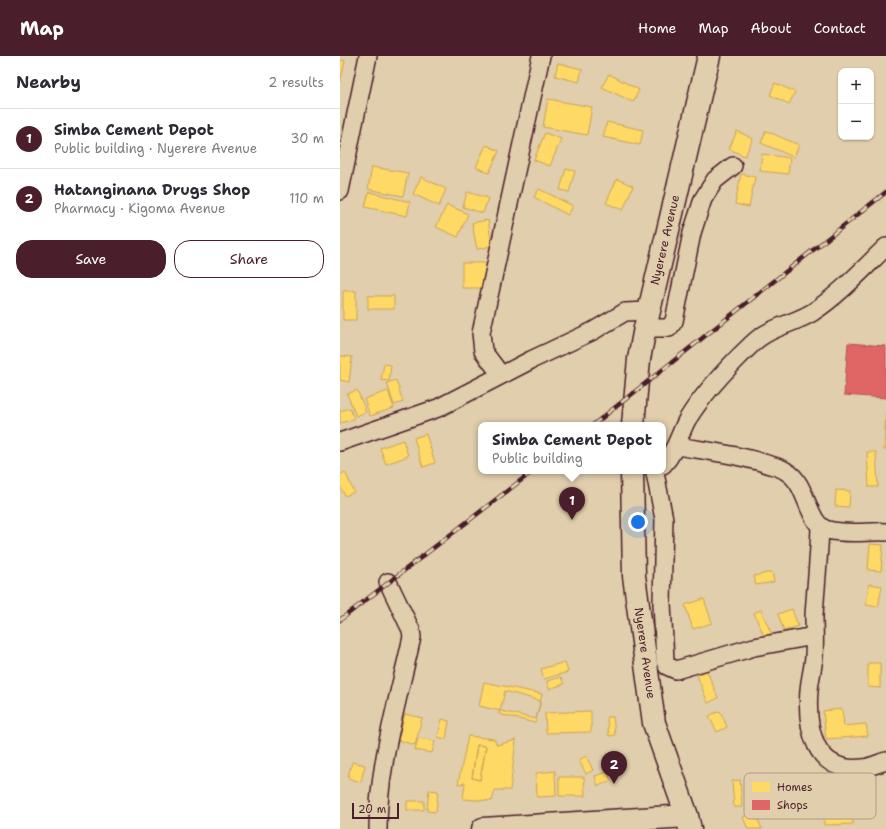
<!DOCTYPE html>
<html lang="en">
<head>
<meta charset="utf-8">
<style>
  :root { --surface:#fff; --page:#f2f2f3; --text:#2b2b33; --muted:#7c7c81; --line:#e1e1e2; --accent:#4a1f2b }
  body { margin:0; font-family:"Shantell Sans",sans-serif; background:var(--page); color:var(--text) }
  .controls { position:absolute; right:12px; top:12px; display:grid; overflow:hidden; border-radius:8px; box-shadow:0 1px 3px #0004 }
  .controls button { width:36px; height:36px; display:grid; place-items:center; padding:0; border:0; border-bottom:1px solid var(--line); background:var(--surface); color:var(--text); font:20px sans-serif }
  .scale { position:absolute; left:12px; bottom:10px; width:47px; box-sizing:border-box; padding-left:4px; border:2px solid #4a1f2b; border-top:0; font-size:11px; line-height:14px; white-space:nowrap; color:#4a1f2b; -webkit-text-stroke:3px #e0ceac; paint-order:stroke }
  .you { position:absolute; left:298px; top:466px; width:14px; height:14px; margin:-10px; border:3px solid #fff; border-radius:50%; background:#1a73e8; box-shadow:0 0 0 6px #1a73e833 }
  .badge { display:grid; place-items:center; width:26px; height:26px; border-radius:50%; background:var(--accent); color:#fff; font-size:13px; font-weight:700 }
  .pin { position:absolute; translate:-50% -33px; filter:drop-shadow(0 1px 2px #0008) }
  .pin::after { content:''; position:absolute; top:21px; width:14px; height:12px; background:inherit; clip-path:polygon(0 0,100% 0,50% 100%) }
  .popup { position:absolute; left:138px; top:366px; width:188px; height:52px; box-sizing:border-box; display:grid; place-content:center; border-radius:8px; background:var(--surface); filter:drop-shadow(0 1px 3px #0005); font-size:13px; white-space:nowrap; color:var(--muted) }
  .popup b { font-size:15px; color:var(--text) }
  .popup::after { content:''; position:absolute; left:50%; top:100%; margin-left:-8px; border:8px solid transparent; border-top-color:var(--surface) }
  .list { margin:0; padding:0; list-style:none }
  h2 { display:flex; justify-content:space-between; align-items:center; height:52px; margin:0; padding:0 16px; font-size:17px }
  h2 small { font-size:13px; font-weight:400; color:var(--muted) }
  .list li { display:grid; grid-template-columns:26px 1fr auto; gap:12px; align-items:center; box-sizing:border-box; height:60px; padding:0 16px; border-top:1px solid var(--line) }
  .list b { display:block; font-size:15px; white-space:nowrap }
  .list p { margin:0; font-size:13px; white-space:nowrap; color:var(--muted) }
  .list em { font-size:13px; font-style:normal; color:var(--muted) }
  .actions { display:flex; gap:8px; padding:12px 16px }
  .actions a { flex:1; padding:9px 0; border:1px solid var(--accent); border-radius:16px; text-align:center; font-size:14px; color:var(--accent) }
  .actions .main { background:var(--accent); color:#fff }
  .map { position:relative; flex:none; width:546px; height:773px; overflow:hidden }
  header { display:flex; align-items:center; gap:24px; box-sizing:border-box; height:56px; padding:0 20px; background:var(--accent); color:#fff }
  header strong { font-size:19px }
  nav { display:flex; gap:22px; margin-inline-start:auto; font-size:14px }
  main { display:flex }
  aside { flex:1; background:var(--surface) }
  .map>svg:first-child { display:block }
  .homes { fill:#ffd966; stroke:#c9a154; fill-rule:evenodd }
  .shops { fill:#e06666; stroke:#b35154 }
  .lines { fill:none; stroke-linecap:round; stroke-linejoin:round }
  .street-casing { stroke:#4a1f2b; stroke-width:20 }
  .primary-casing { stroke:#4a1f2b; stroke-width:25 }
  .street { stroke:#e0ceac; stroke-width:17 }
  .primary { stroke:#e0ceac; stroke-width:22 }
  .rail-casing { stroke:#4a1f2b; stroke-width:4.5 }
  .rail { stroke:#e0ceac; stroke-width:3; stroke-dasharray:9; stroke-linecap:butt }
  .labels { text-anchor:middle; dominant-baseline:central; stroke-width:4; stroke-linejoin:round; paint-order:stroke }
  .street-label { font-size:12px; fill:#4a1f2b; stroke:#e0ceac }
  .key { fill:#e0ceac; stroke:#b39a85; stroke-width:1 }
  .key-label { font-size:11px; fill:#4a1f2b }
</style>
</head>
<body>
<header>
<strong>Map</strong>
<nav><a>Home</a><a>Map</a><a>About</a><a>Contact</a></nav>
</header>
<main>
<aside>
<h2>Nearby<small>2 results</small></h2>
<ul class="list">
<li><span class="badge">1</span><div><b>Simba Cement Depot</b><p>Public building · Nyerere Avenue</p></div><em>30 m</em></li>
<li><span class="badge">2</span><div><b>Hatanginana Drugs Shop</b><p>Pharmacy · Kigoma Avenue</p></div><em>110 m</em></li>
</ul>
<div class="actions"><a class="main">Save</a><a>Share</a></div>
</aside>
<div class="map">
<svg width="546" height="773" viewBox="0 0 546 773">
  <rect width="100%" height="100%" fill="#e0ceac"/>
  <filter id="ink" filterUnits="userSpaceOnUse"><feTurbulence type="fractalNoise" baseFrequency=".025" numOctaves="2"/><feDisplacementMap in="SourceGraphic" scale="8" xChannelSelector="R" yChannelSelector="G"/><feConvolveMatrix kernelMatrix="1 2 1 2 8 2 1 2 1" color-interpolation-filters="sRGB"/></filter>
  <g filter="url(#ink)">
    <path class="homes" d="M0,4L5,5L0,26Z
      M218,7L242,13L239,26L215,20Z
      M269,18L299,34L293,46L262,31Z
      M435,27L455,36L449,48L430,39Z
      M208,43L252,51L247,79L203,71Z
      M267,66L303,74L300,89L263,81Z
      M397,75L413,83L405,100L389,93Z
      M426,75L459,89L454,101L421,87Z
      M205,77L221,83L210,110L194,104Z
      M146,89L159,95L149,117L136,111Z
      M422,98L450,102L448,118L420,115Z
      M32,111L68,117L63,140L28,133Z
      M226,113L235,115L229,136L220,134Z
      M401,118L415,121L409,151L395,148Z
      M81,121L106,133L99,150L73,138Z
      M277,123L293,130L283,154L266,147Z
      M199,133L233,150L228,159L194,141Z
      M29,136L70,146L67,160L25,151Z
      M127,136L148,142L143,157L123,151Z
      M107,149L128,158L118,181L96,171Z
      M148,164L152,190L137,193L132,167Z
      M122,207H146V232H122Z
      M3,235H16V264H3Z
      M28,240H54V253H28Z
      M0,300L12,301L9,326L0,324Z
      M44,308L51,309L49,325L41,324Z
      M56,324L63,346L54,349L47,327Z
      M17,334L26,356L16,360L7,338Z
      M48,335L54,352L30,360L24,343Z
      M10,352L14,363L0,367V355Z
      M546,355V394H544Z
      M86,378L95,407L83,411L74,382Z
      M63,384L68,400L46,408L40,392Z
      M527,396H536L538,431H529Z
      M5,416L14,436L5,440L0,430V419Z
      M496,434L510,435L509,451L495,450Z
      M530,488L543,489L541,515L528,514Z
      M432,516L434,526L416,529L414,520Z
      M529,528L542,530L538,551L526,549Z
      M364,543L372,567L353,573L345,549Z
      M452,553L458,570L444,575L438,558Z
      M421,554L432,579L425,582L414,557Z
      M225,606L228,616L204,623L201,613Z
      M528,607H540V632L528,631Z
      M367,615L378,642L368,647L357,619Z
      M221,621L224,628L209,633L207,625Z
      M144,626L202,638L196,663L139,650Z
      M165,635L201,645L195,667L159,658Z
      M502,653L504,670L526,668L528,680L486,683L483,655Z
      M251,655V676L206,677L205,657Z
      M380,655L387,671L377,676L369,660Z
      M65,658L82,662L75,689L58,684Z
      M267,661H273L275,679L269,680Z
      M102,663L109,665L106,683L98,681Z
      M128,680L154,683L157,689L176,684L170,734H155L152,745L123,743L125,727L118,728ZM137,689L146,690L140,724L132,722Z
      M78,682L95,685L92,697L75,694Z
      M137,689L146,690L140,724L132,722Z
      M246,700L253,714L246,718L239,704Z
      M12,706L25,709L21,726L8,722Z
      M215,715L216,740L197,741L196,717Z
      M268,716L271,725L258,730L255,720Z
      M219,721H244L245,740H219Z
      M400,724L402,751H394L392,725Z
      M89,734L98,735L96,756L87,755Z
      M483,740H512L513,768L484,769Z
      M445,743L447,757L426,761L423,747Z
      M67,745H84V754H67Z
      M415,756L422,773H408L403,761Z"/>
    <path class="shops" d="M508,287L546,290V342L504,339Z"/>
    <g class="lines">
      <g class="street-casing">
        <path id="street" d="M0,135L28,0
          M305,272H329L334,265L352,177L363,143L375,124L393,110
          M161,319L143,295L141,277L201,0
          M0,386L98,352L191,304L253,275L285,256L308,255
          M337,390C367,395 395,398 424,407C432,410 441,411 447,416C468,428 467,469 488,474C506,479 527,475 546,476
          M323,409C336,395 339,379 347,364C364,336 389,310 412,288C429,271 454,268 473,256C500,238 523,213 546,191
          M315,417L324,463L322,547L325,604L327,610L336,614L414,591L474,580
          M480,471C479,500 476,529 474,559C474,573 475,587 474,601C473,612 470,623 469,634C466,672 474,718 523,712C531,711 539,707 546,705
          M38,773C38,709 58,644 72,581L71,574L48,526"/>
      </g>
      <g class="primary-casing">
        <path id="primary" d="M293,369L299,303L305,272L369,0
          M292,415L294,520L314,667L347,760L350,773
          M143,773L347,760"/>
      </g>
      <use href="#street" class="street"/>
      <use href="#primary" class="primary"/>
      <g class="rail-casing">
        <path id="rail" d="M253,369L546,136
          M0,564L193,415"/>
      </g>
      <use href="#rail" class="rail"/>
    </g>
  </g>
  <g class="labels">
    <g class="street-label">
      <text transform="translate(325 184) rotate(-77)">Nyerere Avenue</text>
      <text transform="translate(305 597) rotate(82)">Nyerere Avenue</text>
    </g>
  </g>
  <rect x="404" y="717" width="132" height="46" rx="6" class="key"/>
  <rect x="412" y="726" width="18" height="10" fill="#ffd966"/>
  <rect x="412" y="744" width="18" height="10" fill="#e06666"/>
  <g class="key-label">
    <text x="437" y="735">Homes</text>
    <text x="437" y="753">Shops</text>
  </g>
</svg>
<div class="controls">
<button>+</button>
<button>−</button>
</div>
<div class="scale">20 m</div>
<div class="you"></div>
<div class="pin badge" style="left:232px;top:464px">1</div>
<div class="popup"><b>Simba Cement Depot</b>Public building</div>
<div class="pin badge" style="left:274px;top:728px">2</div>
</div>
</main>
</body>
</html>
